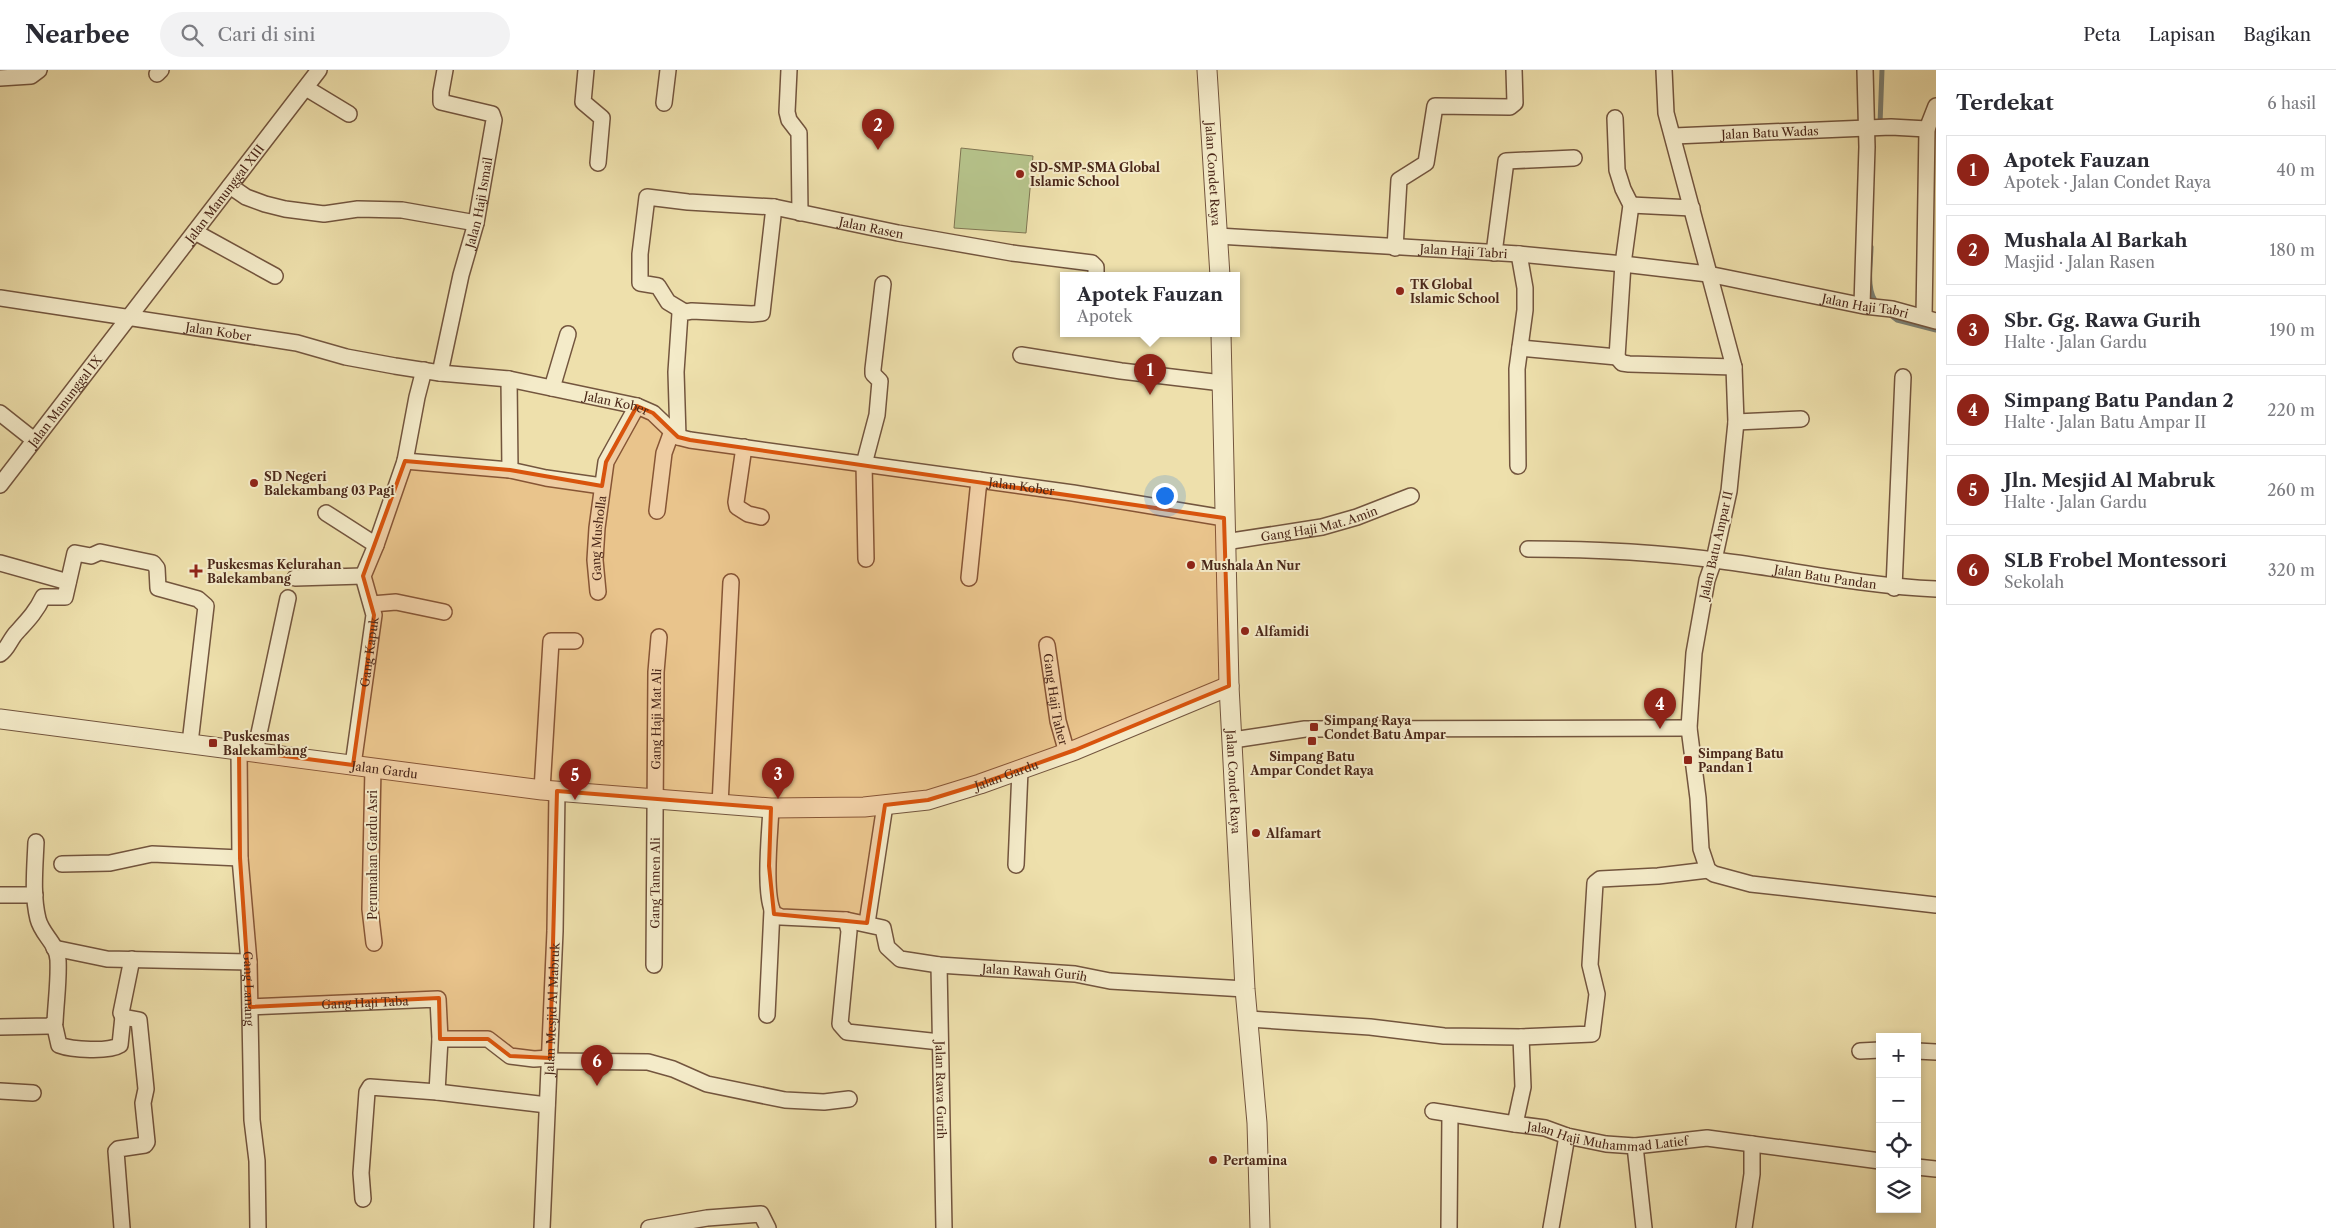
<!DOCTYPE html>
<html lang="id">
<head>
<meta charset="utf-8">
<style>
  :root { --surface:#fff; --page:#f2f2f3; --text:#2b2b33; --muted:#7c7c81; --line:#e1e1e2; --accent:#8f2418 }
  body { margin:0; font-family:"Libre Caslon Text",serif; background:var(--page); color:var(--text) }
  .controls { position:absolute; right:15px; bottom:15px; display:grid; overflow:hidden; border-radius:0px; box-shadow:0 2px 8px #0003 }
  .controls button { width:45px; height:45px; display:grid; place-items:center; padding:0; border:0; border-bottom:1px solid var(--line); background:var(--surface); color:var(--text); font:25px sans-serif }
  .you { position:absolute; left:1164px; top:425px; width:18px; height:18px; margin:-12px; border:4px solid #fff; border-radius:50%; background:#1a73e8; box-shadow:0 0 0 8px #1a73e833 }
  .badge { display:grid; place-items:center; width:32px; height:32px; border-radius:50%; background:var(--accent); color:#fff; font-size:16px; font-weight:700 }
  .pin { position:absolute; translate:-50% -41px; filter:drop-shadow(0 1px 2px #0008) }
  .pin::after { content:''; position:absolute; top:26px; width:18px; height:15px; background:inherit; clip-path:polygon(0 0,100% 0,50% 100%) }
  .popup { position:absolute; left:1060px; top:202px; width:180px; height:65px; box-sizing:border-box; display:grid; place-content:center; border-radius:0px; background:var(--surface); filter:drop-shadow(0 1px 4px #0005); font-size:16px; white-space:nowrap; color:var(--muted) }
  .popup b { font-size:19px; color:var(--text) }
  .popup::after { content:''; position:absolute; left:50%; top:100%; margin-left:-10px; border:10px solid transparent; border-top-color:var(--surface) }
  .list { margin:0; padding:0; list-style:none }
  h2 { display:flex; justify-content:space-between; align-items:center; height:65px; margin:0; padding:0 20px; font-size:21px }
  h2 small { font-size:16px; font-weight:400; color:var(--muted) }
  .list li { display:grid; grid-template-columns:32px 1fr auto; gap:15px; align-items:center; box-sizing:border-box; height:70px; margin:0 10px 10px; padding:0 10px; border:1px solid var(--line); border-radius:0px }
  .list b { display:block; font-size:19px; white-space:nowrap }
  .list p { margin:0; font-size:16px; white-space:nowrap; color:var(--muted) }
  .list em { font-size:16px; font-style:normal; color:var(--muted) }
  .icon { flex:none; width:28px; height:28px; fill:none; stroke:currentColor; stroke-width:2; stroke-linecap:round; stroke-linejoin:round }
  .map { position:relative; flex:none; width:1936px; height:1158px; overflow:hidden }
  header { display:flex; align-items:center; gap:30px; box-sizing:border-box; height:70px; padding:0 25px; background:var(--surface); border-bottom:1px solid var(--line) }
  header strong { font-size:24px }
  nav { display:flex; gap:28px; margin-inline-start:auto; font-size:18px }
  .search { width:350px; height:45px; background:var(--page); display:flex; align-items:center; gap:12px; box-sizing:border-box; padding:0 18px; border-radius:28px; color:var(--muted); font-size:19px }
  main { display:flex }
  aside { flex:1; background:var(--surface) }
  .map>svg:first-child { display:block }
  .park { fill:#b6c38b; stroke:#807552 }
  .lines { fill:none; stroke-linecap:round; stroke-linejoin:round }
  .stream { stroke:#7b8074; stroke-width:5 }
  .minor-casing { stroke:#73553e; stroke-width:18 }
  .tertiary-casing { stroke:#73553e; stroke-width:21 }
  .minor { stroke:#f4ebc9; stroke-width:15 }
  .tertiary { stroke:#f4ebc9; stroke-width:19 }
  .marked { fill:#d8540d; fill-opacity:0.2; stroke:#d8540d; stroke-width:4; stroke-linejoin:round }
  .poi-dot { fill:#8f2418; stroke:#f4ebc9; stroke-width:2 }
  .labels { text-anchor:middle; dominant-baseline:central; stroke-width:4; stroke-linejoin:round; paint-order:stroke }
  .street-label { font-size:12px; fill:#4a2719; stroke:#f4ebc9 }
  .poi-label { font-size:12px; font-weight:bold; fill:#4a2719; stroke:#f4ebc9; text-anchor:start }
</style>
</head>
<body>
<header>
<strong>Nearbee</strong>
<div class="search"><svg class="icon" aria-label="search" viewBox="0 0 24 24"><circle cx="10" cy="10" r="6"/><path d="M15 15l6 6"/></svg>Cari di sini</div>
<nav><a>Peta</a><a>Lapisan</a><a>Bagikan</a></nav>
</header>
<main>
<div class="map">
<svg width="1936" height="1158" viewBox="0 0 1936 1158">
  <rect width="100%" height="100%" fill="#eee0ac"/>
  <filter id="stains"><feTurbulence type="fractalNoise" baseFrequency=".004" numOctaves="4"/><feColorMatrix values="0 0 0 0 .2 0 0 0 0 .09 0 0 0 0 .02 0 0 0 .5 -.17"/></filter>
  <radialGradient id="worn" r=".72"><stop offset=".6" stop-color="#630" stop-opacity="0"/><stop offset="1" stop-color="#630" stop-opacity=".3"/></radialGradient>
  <path class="park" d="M961,78L1033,86L1026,163L954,158Z"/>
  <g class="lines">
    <path class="stream" d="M1880,54L1882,0
      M1871,177C1871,193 1865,222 1878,234
      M1888,243L1897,250L1936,260"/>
    <g class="minor-casing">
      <g id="minor">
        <path d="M586,0L583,32L602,48L598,93"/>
        <path d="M789,0L787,42L789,50L799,63L800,143"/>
        <path d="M1664,0L1666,43L1734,297L1736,352L1729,421L1714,490L1707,510L1694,583L1689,658L1698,728L1701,779L1708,800L1714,804L1751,814L1936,835"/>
        <path d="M157,4L161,0"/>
        <path d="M0,8L31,6L39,0"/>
        <path d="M306,18L349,44"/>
        <path d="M664,33L668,0"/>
        <path d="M1615,48L1617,100L1623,119L1631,135L1623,194L1617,287L1622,293L1629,294L1734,297"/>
        <path id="s1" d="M1674,66L1891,57L1927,59L1936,36"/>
        <path d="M230,116L246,127L265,134L285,139L324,144L358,139L402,140L476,153"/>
        <path d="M1631,135L1692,138"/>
        <path d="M195,162L275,206"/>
        <path id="s2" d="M1218,166L1519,184L1623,194L1708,204L1864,236L1892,239L1936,251"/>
        <path d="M1395,178L1399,110L1426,93L1435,36L1510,37L1515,33L1514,0"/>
        <path d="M1494,183L1506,91L1574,88"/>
        <path id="s3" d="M0,228L297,273L346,287L395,296L440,303L509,309L637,336L653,343L678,367L690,370L1073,423L1224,448"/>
        <path d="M1862,235L1867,77L1865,0"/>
        <path id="s4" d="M683,241L668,232L658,216L640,213V184L647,127L688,132L774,137L898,163L1012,183L1092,193L1096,197V206"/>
        <path d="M1924,247L1927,59"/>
        <path d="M1520,278L1617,287"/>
        <path d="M1021,285L1121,301L1222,313"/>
        <path id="s5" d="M440,303L461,205L476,153L494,50L492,44L441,32V22L445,0"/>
        <path d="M509,309L510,400"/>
        <path d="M552,318L568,264"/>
        <path d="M0,343L34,370"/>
        <path d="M1736,352L1801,349"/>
        <path d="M678,367L676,302L680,243L692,241L752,244L762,243L774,137"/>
        <path d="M744,377L736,432L737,437L748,444L761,447"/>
        <path d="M405,391L510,400L546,408L602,416"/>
        <path d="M1518,396L1517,299L1525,240V218L1519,184"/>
        <path id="s6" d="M0,415L319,0"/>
        <path d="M657,441L664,383L672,361"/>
        <path d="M326,443L376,475"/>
        <path id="s7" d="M1225,472L1322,457L1357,447L1411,426"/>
        <path id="s8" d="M1528,479C1593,479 1657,482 1722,491C1793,500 1864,516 1936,519"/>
        <path d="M866,489L864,394L877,345L880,311L873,304V299L883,214"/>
        <path d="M0,493L68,512"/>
        <path d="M295,508L363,506"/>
        <path d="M969,508L979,410"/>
        <path d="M1894,518L1903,307"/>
        <path id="s9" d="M598,522L595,490L597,458L606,392L637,336"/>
        <path d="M372,534L396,532L444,542"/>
        <path id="s10" d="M1047,575L1058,651L1067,683"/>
        <path d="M0,584C8,579 10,569 17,562C27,551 36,542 43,527H65L75,483L91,486L100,482L153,493L157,498L158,518L198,529L206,536L190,673"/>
        <path d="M1233,670L1305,659L1689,658"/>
        <path id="s11" d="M239,680L240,788L249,892L252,1050L257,1091L258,1158"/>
        <path d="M255,682L288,528"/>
        <path id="s12" d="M353,695L374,545L363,506L376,475L405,391L417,327L424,300"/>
        <path d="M373,698L370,839L374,873"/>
        <path d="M542,720L551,571H575"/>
        <path d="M720,735L731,512"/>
        <path id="s13" d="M771,738C770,762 763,825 774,844L781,847L846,850L883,858L887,877L900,889L939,895L1075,904L1110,911L1245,919"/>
        <path d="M62,794L110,793L152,784L240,788"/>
        <path d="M1016,795L1020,700"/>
        <path d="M0,825H35"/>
        <path d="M846,850L849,861L840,954L847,962L940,972"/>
        <path d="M867,853L885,735"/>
        <path d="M54,878L107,889L249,892"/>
        <path id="s14" d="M654,895L656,602L659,567"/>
        <path id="s15" d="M939,895L944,1158"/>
        <path id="s16" d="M250,937L438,929L440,969L437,1022"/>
        <path d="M767,945L772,840"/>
        <path d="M1249,949L1370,957L1444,966L1521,967L1592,964L1597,924L1590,895L1595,813L1600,809L1658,806L1708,800"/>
        <path d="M54,953L59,975C72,980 109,982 120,975L123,946"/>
        <path d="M0,957L49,956L55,952C56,931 59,910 58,890C57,873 42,865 38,849C32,825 35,797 36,772"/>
        <path id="s17" d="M1521,967L1523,1017L1515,1054L1545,1058L1567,1066L1606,1074L1635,1076L1707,1068L1880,1091"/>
        <path d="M440,969H488L510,986L534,989L550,988"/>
        <path d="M1860,981L1880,980"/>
        <path d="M1917,981L1936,982"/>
        <path d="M550,991L648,992L673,999L707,1014L785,1030L824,1032L849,1029"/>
        <path d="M0,1021L33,1023"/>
        <path d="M1433,1041L1515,1054"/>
        <path d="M1635,1076L1644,1158"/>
        <path d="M1917,1097L1936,1099"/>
        <path d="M363,1129L361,1103L367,1022L370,1017L437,1022L547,1035"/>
        <path d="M122,1158L116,1081L118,1079L145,1075L147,1072L143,1033L146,1019L139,950L123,947L121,943L132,889"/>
        <path id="s18" d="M542,1158L555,861L557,721"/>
        <path d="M649,1158L707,1148L761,1144L768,1158"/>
        <path d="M1449,1158L1450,1044"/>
        <path d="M1551,1158L1567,1066"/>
        <path d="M1744,1158L1752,1104V1074"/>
      </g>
    </g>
    <g class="tertiary-casing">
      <g id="tertiary">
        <path id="s19" d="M1207,0L1220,206"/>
        <path id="s20" d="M1221,264L1229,616L1245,919L1257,1053L1260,1158"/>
        <path id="s21" d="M0,649L542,720L771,738L864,737L928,730L980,714L1075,680L1229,616"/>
      </g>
    </g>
    <use href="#minor" class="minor"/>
    <use href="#tertiary" class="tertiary"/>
  </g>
  <path class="marked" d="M637,336L653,343L678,367L690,370L1224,448L1229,616L1075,680L980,714L928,730L885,735L867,853L774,844L769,796L771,738L557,721L550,988L510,986L488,969H440L439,928L250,937L240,788L239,680L353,695L374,545L363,506L405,391L510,400L602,416L606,392Z"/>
  <g class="poi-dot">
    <circle cx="1020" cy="104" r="5"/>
    <circle cx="1400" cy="221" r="5"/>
    <circle cx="254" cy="413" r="5"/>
    <circle cx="1191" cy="495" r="5"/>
    <path d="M193.5 493.5h5v5h5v5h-5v5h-5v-5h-5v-5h5z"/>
    <circle cx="1245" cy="561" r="5"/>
    <rect x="1309" y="652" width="10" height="10" rx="2.5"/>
    <rect x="1307" y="666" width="10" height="10" rx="2.5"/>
    <rect x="208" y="668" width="10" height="10" rx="2.5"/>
    <rect x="1683" y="685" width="10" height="10" rx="2.5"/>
    <circle cx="1256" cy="763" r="5"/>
    <circle cx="1213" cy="1090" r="5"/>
  </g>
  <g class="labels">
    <g class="street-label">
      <text stroke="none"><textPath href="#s1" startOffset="96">Jalan Batu Wadas</textPath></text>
      <text stroke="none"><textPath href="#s19" startOffset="104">Jalan Condet Raya</textPath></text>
      <text stroke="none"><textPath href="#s6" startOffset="368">Jalan Manunggal XIII</textPath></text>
      <text stroke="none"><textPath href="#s5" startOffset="175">Jalan Haji Ismail</textPath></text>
      <text stroke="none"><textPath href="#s4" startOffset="368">Jalan Rasen</textPath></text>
      <text stroke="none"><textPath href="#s2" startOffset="246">Jalan Haji Tabri</textPath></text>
      <text stroke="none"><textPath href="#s2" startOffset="652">Jalan Haji Tabri</textPath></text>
      <text stroke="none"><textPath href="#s3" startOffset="221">Jalan Kober</textPath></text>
      <text stroke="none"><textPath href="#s6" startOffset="106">Jalan Manunggal IX</textPath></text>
      <text stroke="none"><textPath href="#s3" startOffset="626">Jalan Kober</textPath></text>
      <text stroke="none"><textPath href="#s3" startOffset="1046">Jalan Kober</textPath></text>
      <text stroke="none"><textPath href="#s7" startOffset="96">Gang Haji Mat. Amin</textPath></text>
      <text stroke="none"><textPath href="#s9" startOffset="54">Gang Musholla</textPath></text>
      <text transform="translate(1716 475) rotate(-77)">Jalan Batu Ampar II</text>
      <text stroke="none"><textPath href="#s8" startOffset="299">Jalan Batu Pandan</textPath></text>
      <text stroke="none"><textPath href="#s12" startOffset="114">Gang Kapuk</textPath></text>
      <text stroke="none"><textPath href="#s10" startOffset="55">Gang Haji Taher</textPath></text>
      <text stroke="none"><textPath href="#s14" startOffset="246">Gang Haji Mat Ali</textPath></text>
      <text stroke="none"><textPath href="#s21" startOffset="388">Jalan Gardu</textPath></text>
      <text stroke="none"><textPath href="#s21" startOffset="1016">Jalan Gardu</textPath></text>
      <text stroke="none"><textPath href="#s20" startOffset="448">Jalan Condet Raya</textPath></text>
      <text transform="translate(372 785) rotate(-90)">Perumahan Gardu Asri</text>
      <text stroke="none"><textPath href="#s14" startOffset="82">Gang Tamen Ali</textPath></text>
      <text stroke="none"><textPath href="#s13" startOffset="390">Jalan Rawah Gurih</textPath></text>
      <text stroke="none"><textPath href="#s11" startOffset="239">Gang Lanang</textPath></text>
      <text stroke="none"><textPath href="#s16" startOffset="115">Gang Haji Taba</textPath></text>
      <text stroke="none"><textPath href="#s18" startOffset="219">Jalan Mesjid Al Mabruk</textPath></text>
      <text stroke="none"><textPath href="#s15" startOffset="125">Jalan Rawa Gurih</textPath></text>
      <text stroke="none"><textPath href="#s17" startOffset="182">Jalan Haji Muhammad Latief</textPath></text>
    </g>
    <g class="poi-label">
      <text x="1030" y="97">SD-SMP-SMA Global<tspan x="1030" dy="14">Islamic School</tspan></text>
      <text x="1410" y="214">TK Global<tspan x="1410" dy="14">Islamic School</tspan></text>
      <text x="264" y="406">SD Negeri<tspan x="264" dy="14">Balekambang 03 Pagi</tspan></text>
      <text x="207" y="494">Puskesmas Kelurahan<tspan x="207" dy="14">Balekambang</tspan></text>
      <text x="1201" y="495">Mushala An Nur</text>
      <text x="1255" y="561">Alfamidi</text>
      <text x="1324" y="650">Simpang Raya<tspan x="1324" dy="14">Condet Batu Ampar</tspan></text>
      <text x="223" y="666">Puskesmas<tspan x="223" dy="14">Balekambang</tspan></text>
      <text x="1698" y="683">Simpang Batu<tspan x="1698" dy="14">Pandan 1</tspan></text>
      <text x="1312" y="686" text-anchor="middle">Simpang Batu<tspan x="1312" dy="14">Ampar Condet Raya</tspan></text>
      <text x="1266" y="763">Alfamart</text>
      <text x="1223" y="1090">Pertamina</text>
    </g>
  </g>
  <rect width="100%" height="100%" filter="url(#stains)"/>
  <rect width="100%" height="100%" fill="url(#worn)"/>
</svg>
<div class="controls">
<button>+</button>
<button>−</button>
<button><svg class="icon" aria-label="locate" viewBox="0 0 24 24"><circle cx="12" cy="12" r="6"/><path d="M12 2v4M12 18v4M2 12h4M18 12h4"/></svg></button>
<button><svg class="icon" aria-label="layers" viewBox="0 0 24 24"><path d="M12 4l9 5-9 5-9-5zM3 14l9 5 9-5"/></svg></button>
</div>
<div class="you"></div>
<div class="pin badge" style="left:1150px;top:325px">1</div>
<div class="popup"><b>Apotek Fauzan</b>Apotek</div>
<div class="pin badge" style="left:878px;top:80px">2</div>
<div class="pin badge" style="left:778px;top:729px">3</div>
<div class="pin badge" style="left:1660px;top:659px">4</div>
<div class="pin badge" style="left:575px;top:730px">5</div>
<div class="pin badge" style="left:597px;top:1016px">6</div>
</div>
<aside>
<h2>Terdekat<small>6 hasil</small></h2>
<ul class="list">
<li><span class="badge">1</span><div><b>Apotek Fauzan</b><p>Apotek · Jalan Condet Raya</p></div><em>40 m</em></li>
<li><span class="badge">2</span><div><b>Mushala Al Barkah</b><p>Masjid · Jalan Rasen</p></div><em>180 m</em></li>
<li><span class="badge">3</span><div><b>Sbr. Gg. Rawa Gurih</b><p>Halte · Jalan Gardu</p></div><em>190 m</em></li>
<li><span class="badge">4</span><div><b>Simpang Batu Pandan 2</b><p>Halte · Jalan Batu Ampar II</p></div><em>220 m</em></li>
<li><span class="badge">5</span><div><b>Jln. Mesjid Al Mabruk</b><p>Halte · Jalan Gardu</p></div><em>260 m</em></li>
<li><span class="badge">6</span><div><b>SLB Frobel Montessori</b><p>Sekolah</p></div><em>320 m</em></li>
</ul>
</aside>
</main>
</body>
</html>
